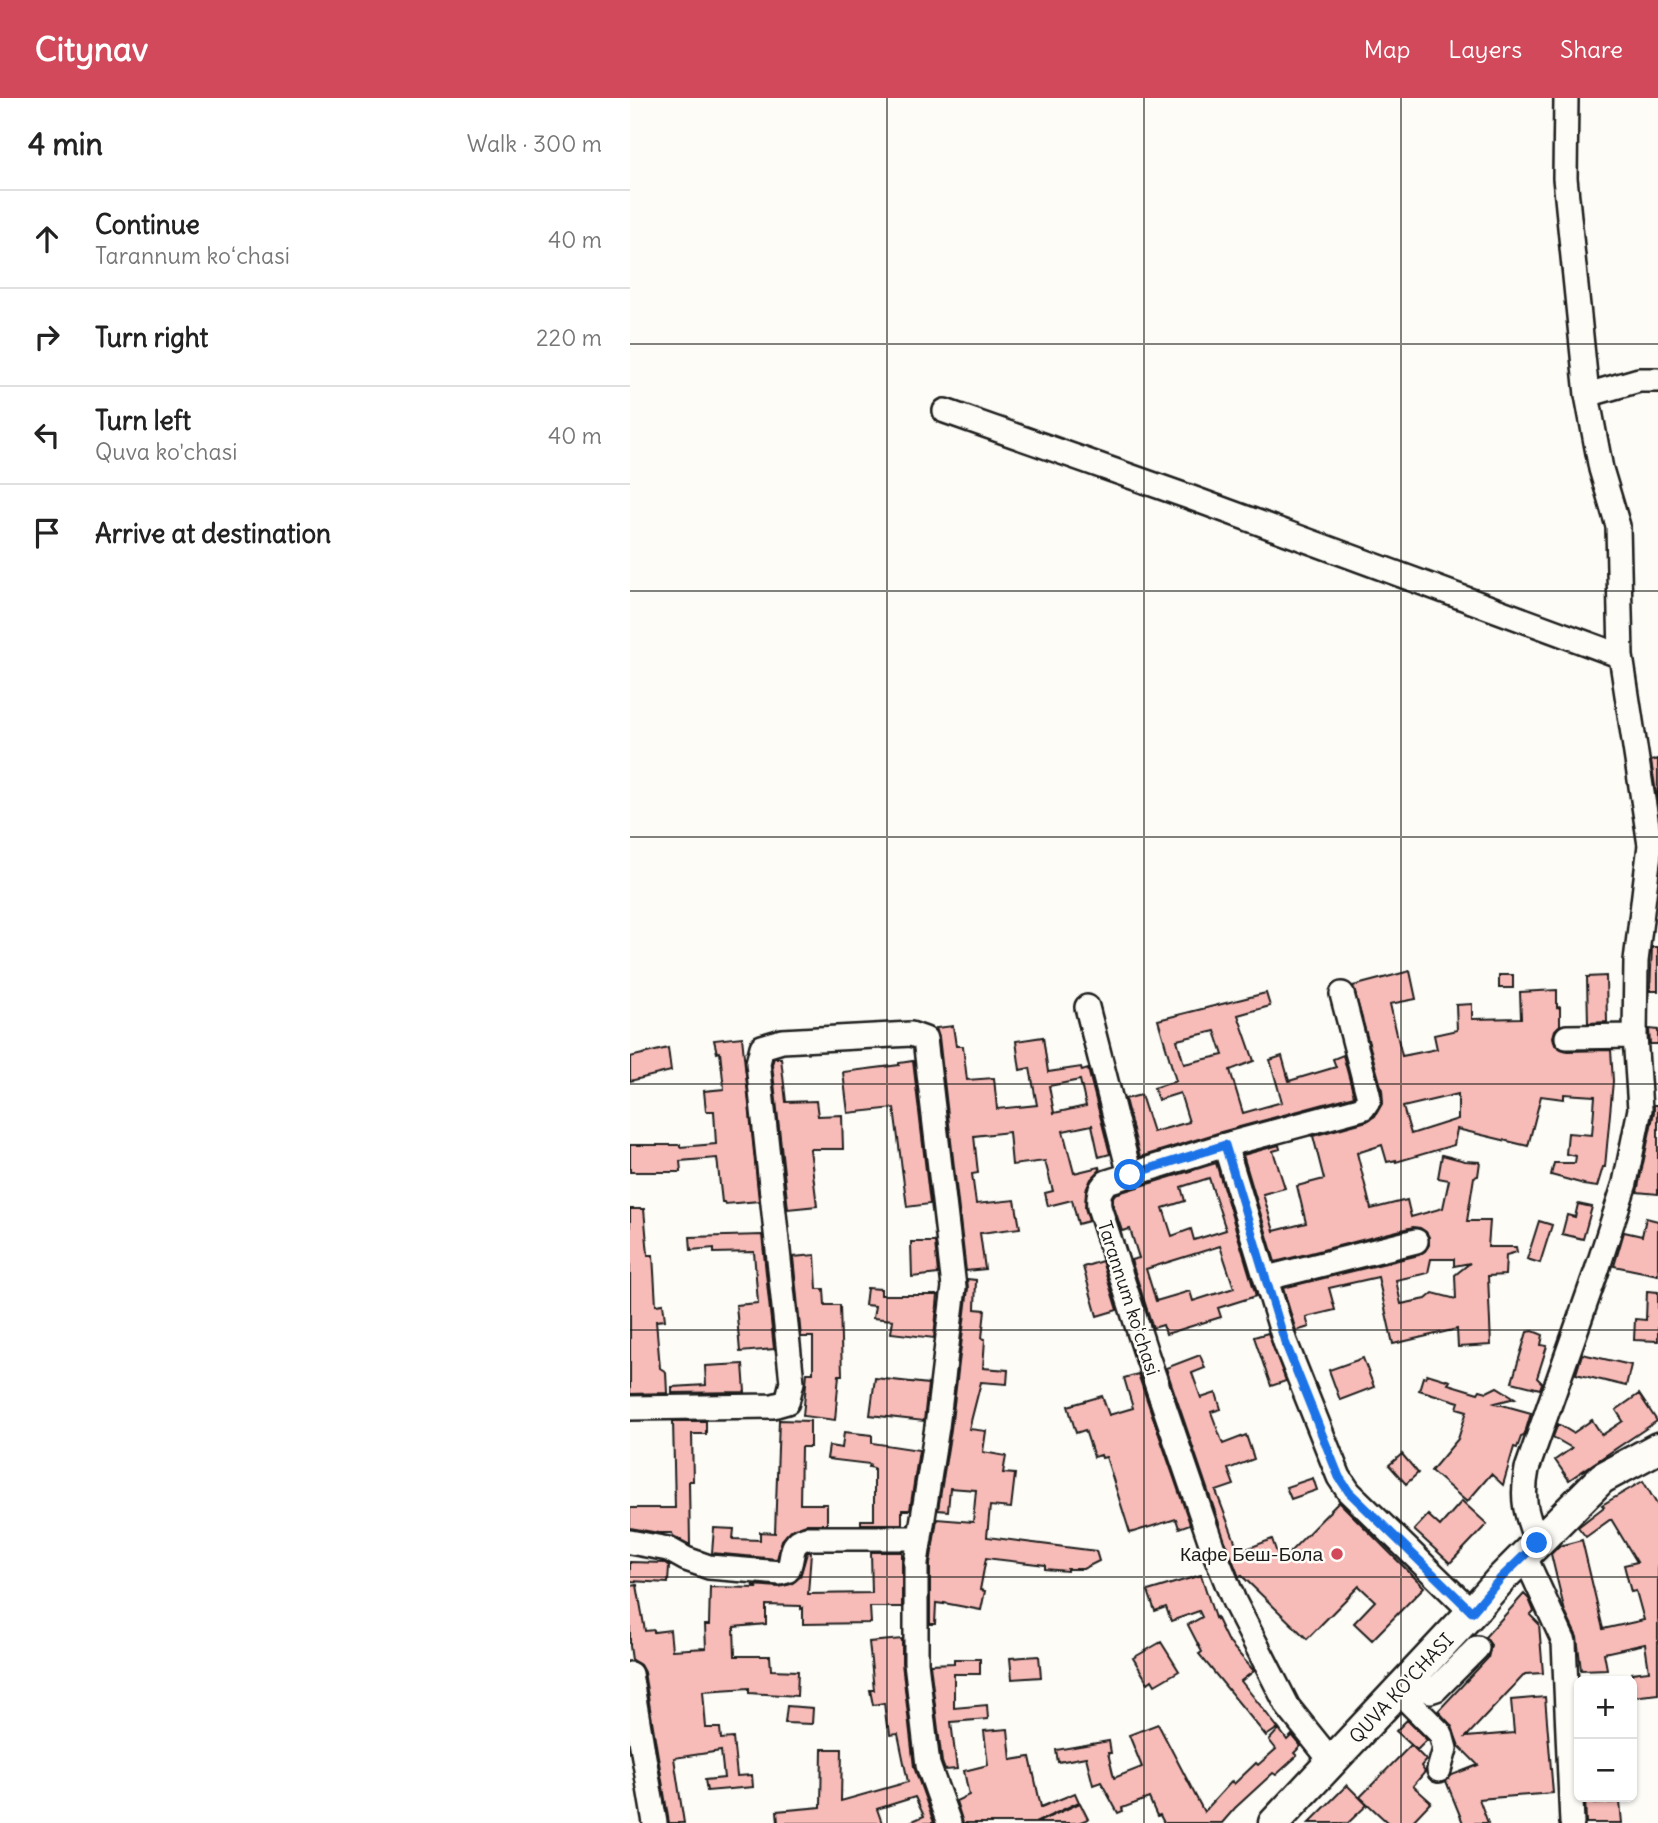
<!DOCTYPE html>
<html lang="en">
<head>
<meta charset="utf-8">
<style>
  :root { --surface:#fff; --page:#f6f6f6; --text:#222; --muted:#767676; --line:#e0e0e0; --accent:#d1495b }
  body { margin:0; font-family:Delius,sans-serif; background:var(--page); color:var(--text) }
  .controls { position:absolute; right:21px; bottom:21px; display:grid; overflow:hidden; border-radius:10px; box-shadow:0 2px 5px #0004 }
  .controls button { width:63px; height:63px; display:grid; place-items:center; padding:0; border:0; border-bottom:2px solid var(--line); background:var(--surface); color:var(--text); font:35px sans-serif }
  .stop { position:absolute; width:21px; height:21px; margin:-16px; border:5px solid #1a73e8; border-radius:50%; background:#fff }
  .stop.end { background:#1a73e8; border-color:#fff; box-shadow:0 2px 7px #0008 }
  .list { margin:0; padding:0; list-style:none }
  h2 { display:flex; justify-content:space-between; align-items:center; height:91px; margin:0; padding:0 28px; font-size:30px }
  h2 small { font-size:23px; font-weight:400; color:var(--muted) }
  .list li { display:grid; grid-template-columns:46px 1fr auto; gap:21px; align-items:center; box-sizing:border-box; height:98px; padding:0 28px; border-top:2px solid var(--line) }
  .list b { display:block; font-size:26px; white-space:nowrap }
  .list p { margin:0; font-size:23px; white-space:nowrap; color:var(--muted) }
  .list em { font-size:23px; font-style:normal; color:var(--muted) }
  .icon { flex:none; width:38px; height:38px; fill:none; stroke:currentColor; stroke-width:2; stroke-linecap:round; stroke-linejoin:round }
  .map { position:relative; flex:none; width:1028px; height:1725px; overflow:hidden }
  header { display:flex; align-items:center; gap:42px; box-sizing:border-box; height:98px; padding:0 35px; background:var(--accent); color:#fff }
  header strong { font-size:33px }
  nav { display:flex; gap:38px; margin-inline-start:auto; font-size:24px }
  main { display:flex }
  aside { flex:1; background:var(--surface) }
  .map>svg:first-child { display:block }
  .building { fill:#f8bcb8; stroke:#1c1c1c; stroke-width:2; fill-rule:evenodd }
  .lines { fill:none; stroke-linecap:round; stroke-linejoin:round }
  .minor-casing { stroke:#1c1c1c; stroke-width:28 }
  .major-casing { stroke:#1c1c1c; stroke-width:35 }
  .minor { stroke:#fdfcf7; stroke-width:23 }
  .major { stroke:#fdfcf7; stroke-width:30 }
  .route { stroke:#1a73e8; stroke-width:9 }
  .grid { fill:none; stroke:#1c1c1c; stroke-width:2; stroke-opacity:0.55 }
  .poi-dot { fill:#d1495b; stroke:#fdfcf7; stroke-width:2.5 }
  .labels { text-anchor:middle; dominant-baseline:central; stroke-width:5; stroke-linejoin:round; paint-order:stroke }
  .street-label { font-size:19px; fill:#1c1c1c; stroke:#fdfcf7 }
  .poi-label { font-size:19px; fill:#1c1c1c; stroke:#fdfcf7; text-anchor:end }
</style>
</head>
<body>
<header>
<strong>Citynav</strong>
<nav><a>Map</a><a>Layers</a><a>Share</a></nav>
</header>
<main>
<aside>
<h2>4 min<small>Walk · 300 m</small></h2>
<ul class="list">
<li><svg class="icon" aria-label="ahead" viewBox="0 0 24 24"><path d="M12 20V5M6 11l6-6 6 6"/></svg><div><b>Continue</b><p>Tarannum koʻchasi</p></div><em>40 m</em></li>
<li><svg class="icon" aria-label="right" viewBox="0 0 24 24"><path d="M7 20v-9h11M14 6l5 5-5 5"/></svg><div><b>Turn right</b></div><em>220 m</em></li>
<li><svg class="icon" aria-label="left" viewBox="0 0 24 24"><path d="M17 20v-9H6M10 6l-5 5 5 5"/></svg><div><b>Turn left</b><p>Quva ko'chasi</p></div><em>40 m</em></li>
<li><svg class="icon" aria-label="arrive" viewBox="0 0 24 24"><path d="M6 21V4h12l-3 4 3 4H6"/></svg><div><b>Arrive at destination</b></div></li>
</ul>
</aside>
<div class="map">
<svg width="1028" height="1725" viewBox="0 0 1028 1725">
  <rect width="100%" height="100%" fill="#fdfcf7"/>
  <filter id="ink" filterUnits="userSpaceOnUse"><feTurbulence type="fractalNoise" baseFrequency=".0143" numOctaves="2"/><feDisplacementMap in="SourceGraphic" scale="14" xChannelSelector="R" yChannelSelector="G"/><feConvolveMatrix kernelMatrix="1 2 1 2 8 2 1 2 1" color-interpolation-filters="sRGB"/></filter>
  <g filter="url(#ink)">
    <path class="building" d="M1028,661V707L1021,663Z
      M1022,849H1028V893H1020Z
      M780,873L786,901L760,906L772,958L807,951L804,937L827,932L826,907L842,906V921L891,920L890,894L927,892V910L930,909V927L925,932L923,939L925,947L931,951L937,953L981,952L983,983L975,1069H973L967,1089L953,1087L954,1086L921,1077L924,1065H945L946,1058L936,1056L938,1035L962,1037L965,998L934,996V1001L911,998L898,1048L827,1031L824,1047L766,1064V1062L757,1064L752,1047L727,1055L741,1111L777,1102L781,1119L813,1110L819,1082L808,1080L812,1057L835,1063L850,1064L848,1078L844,1079L837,1123H860L858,1149H886L887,1154L876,1157L875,1177L858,1178L861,1247L828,1249L827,1231L763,1246L748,1179L699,1190L705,1212L676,1219L679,1229L666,1233L653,1190L789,1157L795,1153L799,1147V1139L796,1134L790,1130L783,1129L645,1164L613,1057L649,1047L650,1051L643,1053L655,1090L633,1096L644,1133L676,1125L667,1088L694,1081L683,1038L737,1023L745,1018L753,1004L752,992L723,888ZM828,996V1021L781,1036L773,1009ZM801,1161H824V1168L840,1165L825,1177L826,1201L803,1195L796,1201L771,1206L766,1182L798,1175Z
      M869,877H883V890H869Z
      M976,878L977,924L958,925L957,879Z
      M636,895L640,908L608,917L624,963L600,972L613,1015L652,1004L640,962L652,958L659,983L706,969L703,961L713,957L724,998L591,1034L510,1059L495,1001L511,997L523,1034L559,1024L550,995L528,1002L524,990L546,983L528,922ZM585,933L593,957L554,966L547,942Z
      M323,928L326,948H333L337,982L364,980L367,1011L407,1007L400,970L390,972L386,943L413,939L418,974L451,969L452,973L458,971L480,1056L469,1059L462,1027L433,1033L444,1075L469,1069L470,1072L461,1081L456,1092L455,1110L459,1123L448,1126L442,1102L418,1108L415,1095L423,1093L415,1063L382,1067L379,1034L344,1038L348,1075L342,1076L346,1106L385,1102L390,1130L350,1135L355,1171L336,1173L309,939L306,930ZM450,982L456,1008L424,1015L419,988Z
      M1019,931L1028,932V946H1020Z
      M112,939L129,1103L95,1106L94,1104H92L87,1060L50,1063L51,1074H0V1047H50V1049L86,1046L84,1013H76L74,993L94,991L90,954L87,955L84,942Z
      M38,950L41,973L0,983V959Z
      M144,960H151L156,1004L186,1003L188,1018L212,1017L213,1051H180L187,1108L158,1111L142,966Z
      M283,963L300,1106L277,1109L264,1010L218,1015L213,974L269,967V965Z
      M1024,1007H1028V1096L1007,1094L1024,1014Z
      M586,1065L626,1198L588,1210L591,1219L536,1236L533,1227L523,1230L501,1162L509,1160L500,1131L492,1133L483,1106V1099L485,1096ZM579,1080L596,1132L564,1142L561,1131L542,1138L533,1110L555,1103L551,1089ZM590,1148L604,1190L563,1203L560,1193L526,1203L516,1171Z
      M948,1106L962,1109L953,1141L932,1136L937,1117L945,1119Z
      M0,1111H14L18,1157H23L26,1207L33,1206L35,1222L26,1223L30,1270L36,1274L37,1295L0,1296Z
      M1016,1120L1028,1123V1177L984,1168L994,1134L1012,1138Z
      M909,1123L922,1127L910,1165L897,1161Z
      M132,1137L144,1251L110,1254L106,1207L128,1205L124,1154L84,1155V1150L61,1152L60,1139Z
      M281,1144H305L308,1176L282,1179Z
      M185,1157L187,1191H194L195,1207H210L212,1277H209L205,1322L173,1318L177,1275H183V1239H171L163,1159Z
      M472,1163L487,1212L467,1218L453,1169Z
      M337,1181L346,1182L345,1211L355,1212L352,1240L355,1241L353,1270L378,1272L377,1286L351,1284L339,1331L356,1333L353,1354L376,1358L373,1375L385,1376L381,1410L360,1408L357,1439L466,1453L469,1463L453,1471H437V1473L415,1471V1467L356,1460L350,1492L355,1493L351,1512L314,1505V1506L306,1505L305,1526H300V1466L307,1421L343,1424L346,1392L320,1390L318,1413L308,1412L321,1331L338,1190Z
      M237,1190L251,1191V1197H308L304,1240L261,1235L263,1222L243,1220L245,1208L235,1207Z
      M1017,1193L1028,1194V1243L1004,1242L1005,1221L1016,1222Z
      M903,1233L913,1237L911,1247L917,1248L907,1280L912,1285L910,1291L882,1284L897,1234Z
      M638,1235L656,1283L641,1288L624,1239Z
      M952,1256L1001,1267L996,1288L946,1276Z
      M570,1257L575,1270L562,1275L571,1300L586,1295L591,1311L581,1314L593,1346L616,1337L624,1361L598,1371L604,1387L586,1393L609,1454L642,1441L650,1464L709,1404L794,1489L742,1542L724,1525L745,1503L729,1488L677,1541L612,1478L609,1479L595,1443L536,1270Z
      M733,1260L744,1289L710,1302L699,1272Z
      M113,1266L115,1294L42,1295V1289L76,1287L75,1268Z
      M508,1276L560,1426L549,1430L546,1421L500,1435L476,1359L472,1360L471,1357L464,1359L455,1332L446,1335L438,1308L472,1298L479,1317L503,1310L494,1280Z
      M797,1276L820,1283L818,1286L848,1295L850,1292L857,1294L867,1289L885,1300L865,1305L901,1315L894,1338L891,1339L887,1350L884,1349L873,1387L861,1376L837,1404L801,1373L828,1341L837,1313L827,1310L829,1304L789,1292L793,1279L796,1280Z
      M245,1280L298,1286L294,1323L240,1317Z
      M1009,1296L1027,1323L939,1382L925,1362L942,1350L923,1339L928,1326L943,1335L962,1322L972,1337L993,1323L986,1312Z
      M149,1322L180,1323V1349H171L170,1406H197V1426H176L161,1432L152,1442L147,1461L82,1455L84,1430L104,1431L103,1441L130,1442V1434L145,1435Z
      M43,1323H76V1336H62L63,1383H59L60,1447L43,1438L42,1435H29L0,1430V1410H45Z
      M214,1334L242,1337V1345L289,1352L280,1412H272V1426H231V1422H244V1370L239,1369L240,1366L197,1361L199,1348L212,1350Z
      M772,1356L788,1375L776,1386L759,1367Z
      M683,1380L687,1392L661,1401L656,1389Z
      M1013,1383L1028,1408V1596L1002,1599V1575L1019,1573L1015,1546L974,1555L977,1571L951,1572L947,1539L935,1514L921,1456L929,1448L952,1442L973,1531L1014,1522L1006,1493L1001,1494L994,1467L1007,1464L981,1421L956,1439L948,1429L974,1409L972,1407Z
      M832,1403L857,1426L820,1465L784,1432L798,1417L810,1428Z
      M179,1454H181L178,1496L242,1495L241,1454H272V1509H240L241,1525L173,1526V1510L171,1511V1508L136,1507V1526L104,1529L105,1558H140L141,1572L168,1573L167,1598L119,1595V1590L73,1593L76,1630H90L91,1641L103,1640L107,1678L122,1677L123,1689L77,1693L75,1682L94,1680L91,1653L44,1660L54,1725H39L14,1574L10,1567L2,1562L0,1548V1488L7,1487L15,1533L24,1532V1534L40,1532L42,1552L76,1550L75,1527H79L80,1489L128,1490L122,1487L149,1489L161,1486L170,1479L177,1455Z
      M0,1464L35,1465L39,1468L38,1485L0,1483Z
      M571,1477L585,1520L586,1519L597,1542L624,1573L611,1583L648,1630L636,1638L569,1556L572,1554L558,1527L572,1519L569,1513L541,1523L536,1509L525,1513L518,1493Z
      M894,1496L899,1501L904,1513L900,1517L909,1526L913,1575L895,1576L836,1639L884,1635L881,1602L915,1599L923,1695L849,1701L858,1725H833L816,1683L822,1677L848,1667L829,1648L821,1627L808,1613L858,1560L861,1547L855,1539Z
      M272,1541V1565L284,1669L304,1725H278L294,1718L285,1699L247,1711L252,1725H148L147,1713L191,1709L192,1651H212L211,1703L278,1684L268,1636L260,1637L259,1628L257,1629L254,1605L243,1607L240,1592H244L239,1544Z
      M531,1544L549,1573L525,1587L522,1582L518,1585L503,1560Z
      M409,1558L411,1579L382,1581L380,1560Z
      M324,1561H350V1576H324V1610L357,1607L358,1621L321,1624L327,1671L315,1672L312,1664L300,1566L324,1565Z
      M157,1608L183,1610L182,1626L155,1625Z
      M777,1622L797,1642L787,1652L766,1633Z
      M528,1626L574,1714L602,1683L604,1686L626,1665L628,1667L646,1651L639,1642L649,1631L657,1642L662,1637L671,1648L664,1655L667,1658L646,1677L643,1675L605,1710L592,1725H534L530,1717L527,1718L519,1700L492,1710L493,1713L488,1715L471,1684L463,1687L456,1659L428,1664L426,1652L479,1643L481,1655H478L484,1680L512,1669L499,1637Z
      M378,1631L381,1662L400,1659L411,1709L445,1695L449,1704L405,1725H333L326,1703L339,1697L334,1673L358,1667L354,1633Z
      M781,1647L796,1662L791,1668L795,1674L783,1688L801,1704L781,1725H758L730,1699Z
      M717,1687L737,1707L718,1725H679Z
      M955,1699H963L964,1706L990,1704L992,1725H956Z
      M450,1705L458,1721L448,1725H406Z"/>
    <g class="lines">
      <g class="minor-casing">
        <path id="minor" d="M936,0L935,80L957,297L971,371L988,428L991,558
          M957,297L1009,282H1028
          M315,313L559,399L991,558L1020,747L1006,863L1005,938L1010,1011L995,1085L967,1172L897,1371C891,1402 896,1416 907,1445
          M457,909L500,1077
          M937,939L1005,938
          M595,1047L655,1244L709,1379L719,1394L842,1514
          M637,1180L786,1143
          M0,1310L143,1308L157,1304L162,1284L128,965L132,949L152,943L281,936L295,941L324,1189L307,1329L286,1465V1564L298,1667L319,1725
          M0,1444L38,1451L56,1461L79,1469L150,1475L157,1473C165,1461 157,1445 176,1440H290
          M894,1457L934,1544L942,1725
          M0,1576L25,1725
          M782,1578L800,1593L806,1591L847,1550
          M768,1593L811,1636L815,1651L809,1672
          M702,1664L658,1609L604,1503L582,1448L515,1252L469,1109C468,1098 469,1091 477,1084L595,1047L733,1010L739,1001L738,996L712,896"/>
      </g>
      <g class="major-casing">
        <path id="major" d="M644,1725L842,1514L871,1481L972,1380L1028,1350"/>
      </g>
      <use href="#minor" class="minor"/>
      <use href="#major" class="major"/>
    </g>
  </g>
  <g class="lines" filter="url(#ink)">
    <path class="route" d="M500,1077L595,1047L655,1244L709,1379L719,1394L842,1514L871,1480L907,1445"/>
  </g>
  <path class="grid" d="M257,0V1725M514,0V1725M771,0V1725M0,246H1028M0,493H1028M0,739H1028M0,986H1028M0,1232H1028M0,1479H1028"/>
  <circle class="poi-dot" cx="707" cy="1456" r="7"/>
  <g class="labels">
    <g class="street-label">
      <text transform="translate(499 1200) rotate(72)">Tarannum koʻchasi</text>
      <text transform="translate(771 1590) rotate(-47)">QUVA KO'CHASI</text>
    </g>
    <g class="poi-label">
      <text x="693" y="1456">Кафе Беш-Бола</text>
    </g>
  </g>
</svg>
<div class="controls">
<button>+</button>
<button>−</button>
</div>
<div class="stop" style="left:500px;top:1077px"></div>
<div class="stop end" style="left:907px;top:1445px"></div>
</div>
</main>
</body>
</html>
